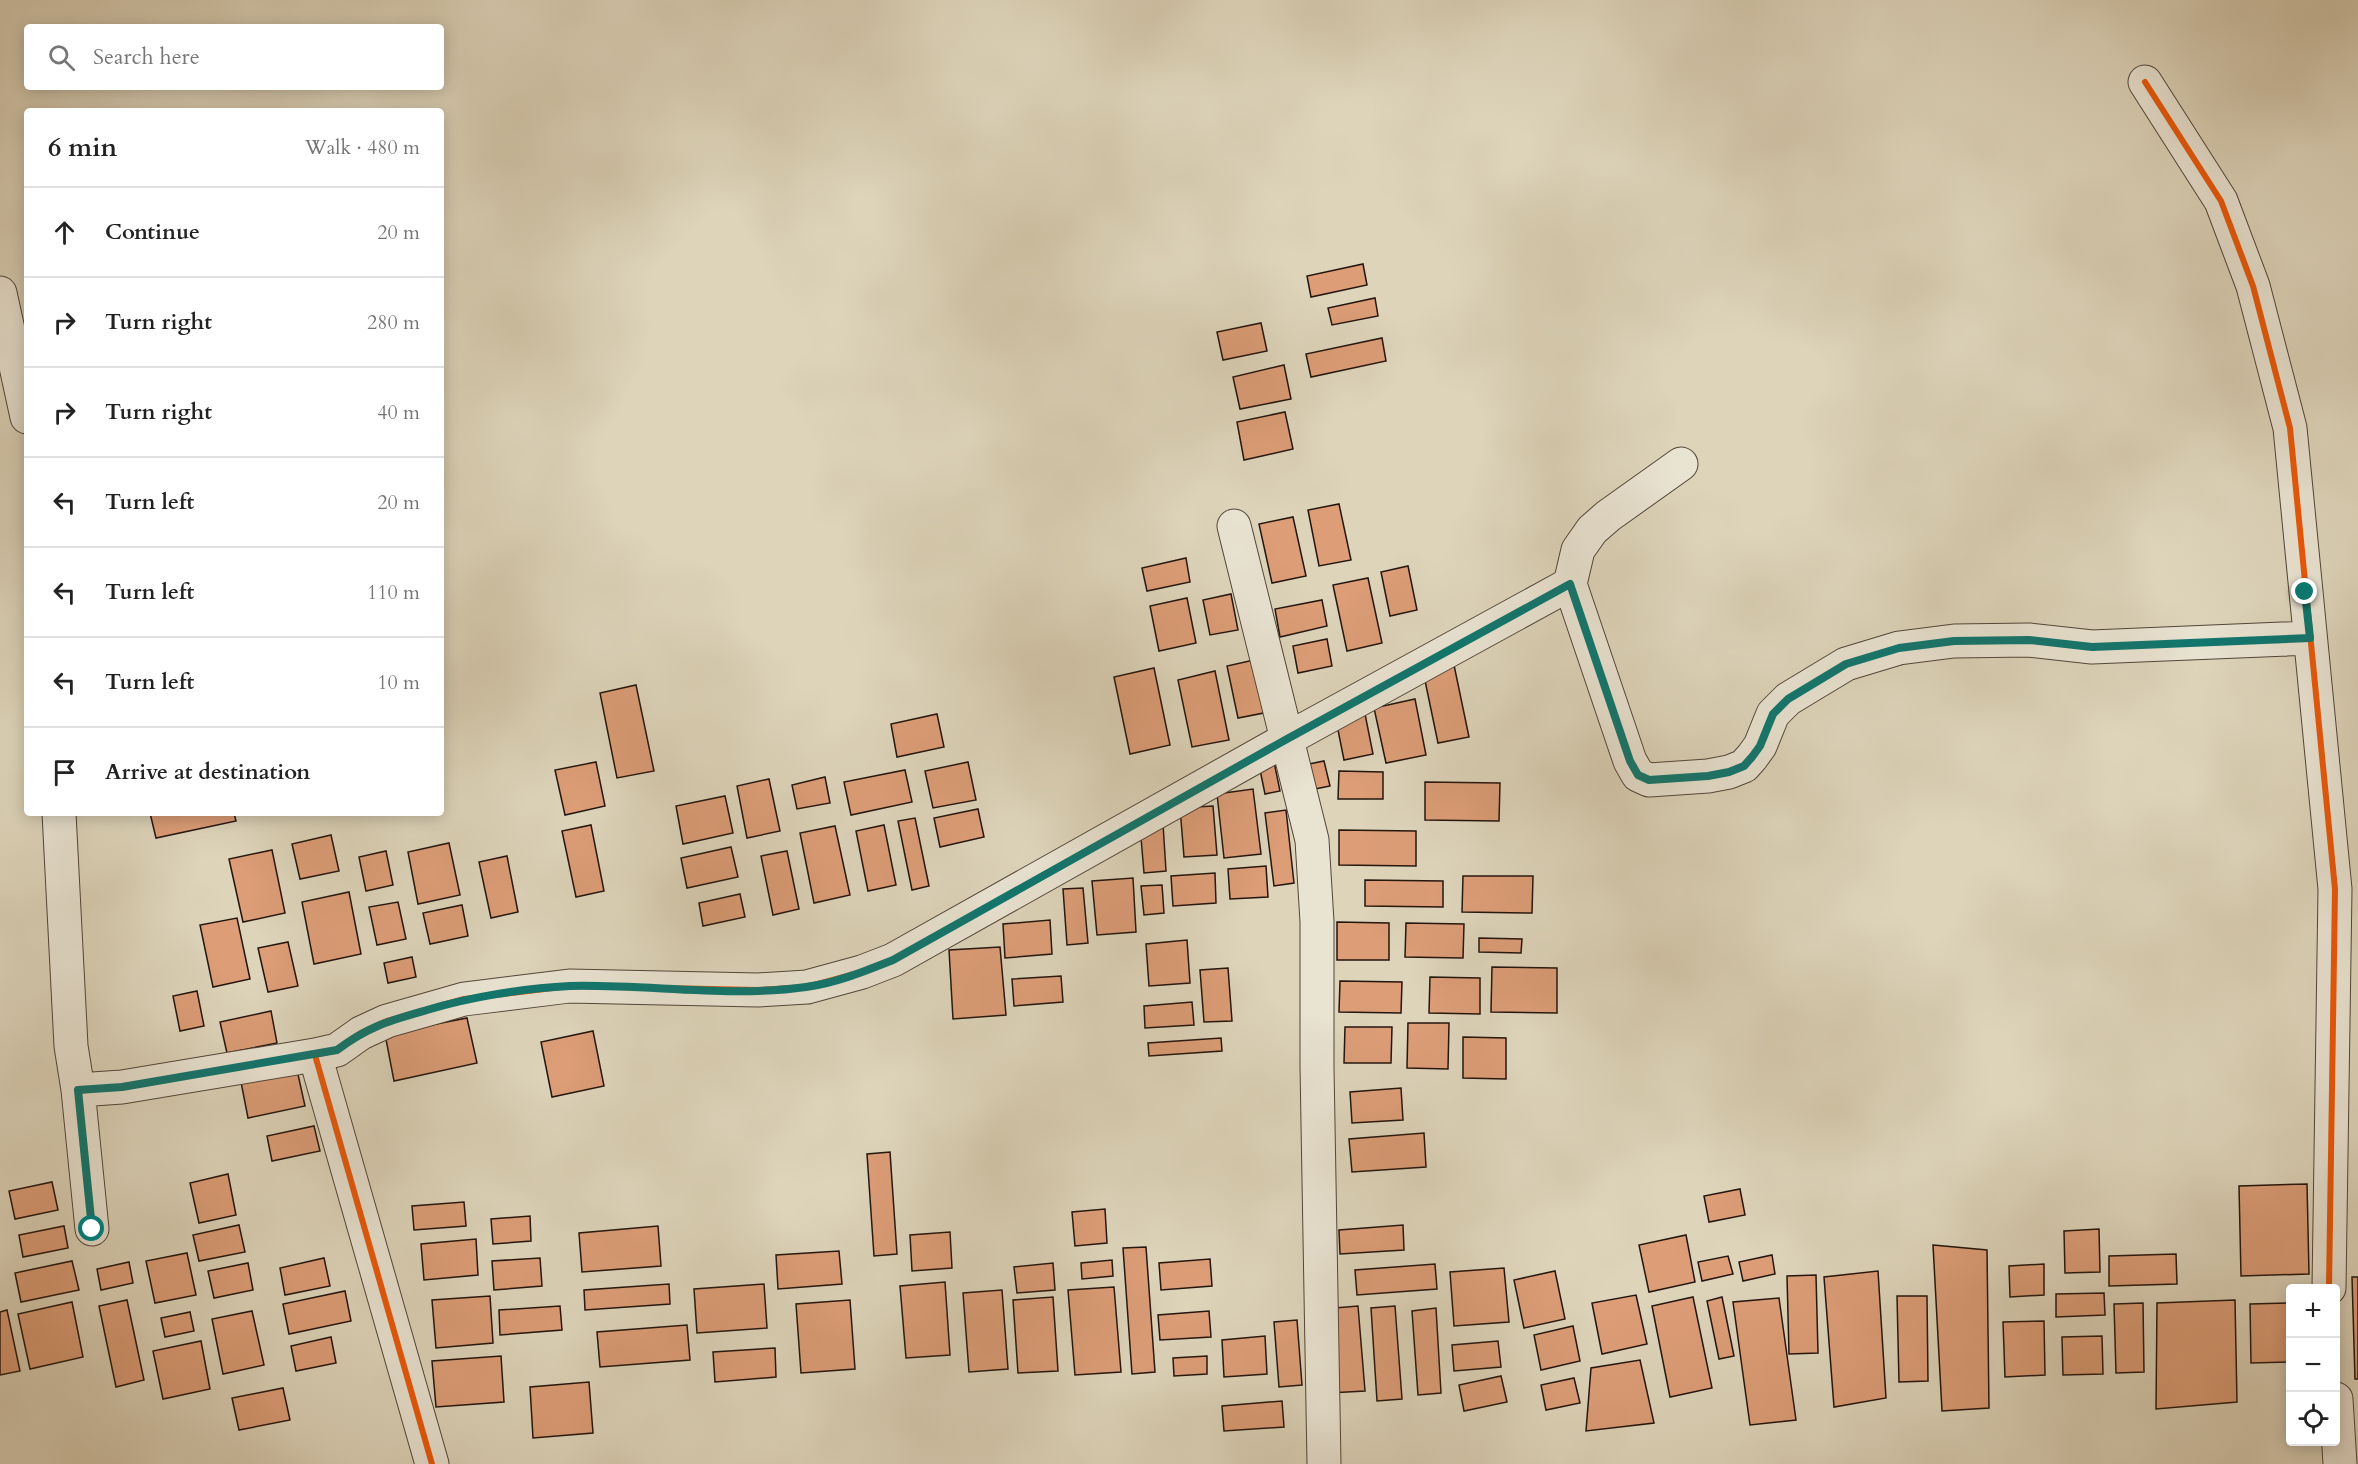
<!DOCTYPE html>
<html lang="en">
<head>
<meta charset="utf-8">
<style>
  :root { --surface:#fff; --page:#f2f2f2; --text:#222; --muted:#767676; --line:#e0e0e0 }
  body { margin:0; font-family:Cardo,serif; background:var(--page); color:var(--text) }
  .controls { position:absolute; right:18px; bottom:18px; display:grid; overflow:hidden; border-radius:6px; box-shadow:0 3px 15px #0003 }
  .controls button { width:54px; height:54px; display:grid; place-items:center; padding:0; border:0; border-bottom:2px solid var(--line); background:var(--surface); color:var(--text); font:30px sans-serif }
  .stop { position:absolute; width:18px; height:18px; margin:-14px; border:4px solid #0f766e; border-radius:50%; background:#fff }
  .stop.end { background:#0f766e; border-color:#fff; box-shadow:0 2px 6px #0008 }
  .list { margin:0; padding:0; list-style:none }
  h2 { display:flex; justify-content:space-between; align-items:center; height:78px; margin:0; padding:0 24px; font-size:26px }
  h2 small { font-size:20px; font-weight:400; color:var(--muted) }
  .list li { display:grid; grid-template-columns:39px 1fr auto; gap:18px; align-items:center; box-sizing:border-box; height:90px; padding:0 24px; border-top:2px solid var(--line) }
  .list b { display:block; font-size:22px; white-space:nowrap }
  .list em { font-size:20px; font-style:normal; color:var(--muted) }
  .icon { flex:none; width:33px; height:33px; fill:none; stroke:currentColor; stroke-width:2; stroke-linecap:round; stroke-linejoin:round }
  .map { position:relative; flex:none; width:2358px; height:1464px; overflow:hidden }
  .search { position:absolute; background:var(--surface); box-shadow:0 3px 15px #0003; left:24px; top:24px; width:420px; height:66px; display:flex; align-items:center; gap:15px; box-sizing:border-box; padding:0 21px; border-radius:6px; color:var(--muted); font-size:22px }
  .panel { position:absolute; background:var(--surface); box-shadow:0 3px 15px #0003; left:24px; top:108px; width:420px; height:708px; border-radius:6px }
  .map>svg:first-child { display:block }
  .building { fill:#dc9d77; stroke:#24150e; stroke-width:1.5 }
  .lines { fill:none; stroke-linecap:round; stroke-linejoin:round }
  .street-casing { stroke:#524539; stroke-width:35 }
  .street { stroke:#e9e3d2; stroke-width:33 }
  .cycleway-casing { stroke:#e9e3d2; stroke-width:10 }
  .cycleway { stroke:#e8590c; stroke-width:6 }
  .route { stroke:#0f766e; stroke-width:8 }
</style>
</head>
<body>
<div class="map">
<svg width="2358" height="1464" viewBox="0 0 2358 1464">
  <rect width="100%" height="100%" fill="#ddd4ba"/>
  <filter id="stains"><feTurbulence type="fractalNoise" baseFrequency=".00333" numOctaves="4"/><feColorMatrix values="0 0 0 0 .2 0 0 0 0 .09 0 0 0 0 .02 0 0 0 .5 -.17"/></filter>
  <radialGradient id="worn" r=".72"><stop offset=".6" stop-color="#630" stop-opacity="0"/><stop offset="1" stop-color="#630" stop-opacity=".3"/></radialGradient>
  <path class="building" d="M1363,264L1367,285L1311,297L1307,276Z
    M1375,298L1378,316L1332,325L1328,308Z
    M1261,323L1267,351L1223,360L1217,332Z
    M1382,338L1386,361L1311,377L1306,354Z
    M1284,365L1291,399L1240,409L1233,377Z
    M1285,412L1293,449L1244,460L1237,422Z
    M1339,504L1351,560L1319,566L1308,510Z
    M1293,517L1306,576L1272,583L1259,524Z
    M1186,558L1190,582L1147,591L1142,568Z
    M1408,566L1417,610L1390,616L1381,572Z
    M1368,578L1382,643L1347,651L1333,585Z
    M1231,594L1238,630L1210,635L1203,600Z
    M1187,598L1196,643L1159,651L1150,606Z
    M1322,600L1327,626L1280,637L1275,609Z
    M1327,639L1332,666L1298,673L1293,646Z
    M1263,658L1274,711L1238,718L1227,666Z
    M1454,665L1469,737L1438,743L1423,671Z
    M1154,668L1170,745L1130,754L1114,677Z
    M1215,671L1229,740L1192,747L1178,680Z
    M636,685L654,771L617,778L600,693Z
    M1415,699L1426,755L1386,763L1374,708Z
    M937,714L944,747L897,757L891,724Z
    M1365,714L1373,754L1344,760L1336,720Z
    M1273,757L1280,791L1265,794L1258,760Z
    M1324,761L1330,786L1310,790L1304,765Z
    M596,762L605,806L565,815L555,770Z
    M968,762L976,800L933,808L925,771Z
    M905,770L912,802L851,815L844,782Z
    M1339,771L1383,772V799H1338Z
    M825,777L830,803L797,809L792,785Z
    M769,779L780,831L747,838L737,786Z
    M1425,782L1500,783L1499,821L1425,820Z
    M1253,789L1261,854L1224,858L1217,794Z
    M725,796L733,833L683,844L676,806Z
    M1213,806L1217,855L1184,857L1180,808Z
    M978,809L984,837L940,847L934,818Z
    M1286,810L1294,883L1274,886L1265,813Z
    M150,813H234L236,821L156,838Z
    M915,818L929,886L912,890L898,821Z
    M1163,824L1166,871L1144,873L1140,826Z
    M591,825L604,891L576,897L562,831Z
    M884,825L896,885L868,891L856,831Z
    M835,826L850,895L814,903L800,833Z
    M1339,830L1416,831V866L1339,865Z
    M331,835L339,871L300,879L292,844Z
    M449,843L460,895L418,904L408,852Z
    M731,847L738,877L687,888L681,858Z
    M272,850L285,913L243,922L229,859Z
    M386,851L393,885L366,891L359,857Z
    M787,851L799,909L773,915L761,856Z
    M507,856L518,912L491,918L479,862Z
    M1266,866L1268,897L1230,899L1228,869Z
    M1215,873L1216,903L1173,906L1171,876Z
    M1463,876H1533L1532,913L1462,912Z
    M1133,878L1136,932L1097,935L1092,881Z
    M1365,880L1443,881V907L1365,906Z
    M1162,885L1164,913L1144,915L1141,886Z
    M1083,888L1088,943L1067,945L1063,889Z
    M349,892L361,954L314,964L302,902Z
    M740,894L745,917L703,926L699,903Z
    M398,902L406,939L377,945L369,907Z
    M462,905L468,936L430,944L423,913Z
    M237,918L250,979L213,987L200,925Z
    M1050,920L1052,954L1005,958L1003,924Z
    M1337,922L1389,923V960H1337Z
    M1406,923L1464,924L1463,958L1405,957Z
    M1479,938L1522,939L1521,953L1479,952Z
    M1187,940L1190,983L1149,986L1146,944Z
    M288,942L298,986L268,992L258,948Z
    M1000,947L1006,1015L953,1019L949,950Z
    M412,957L416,977L388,983L384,963Z
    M1492,967L1557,968V1013L1491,1012Z
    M1228,968L1232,1021L1204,1022L1200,970Z
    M1061,976L1063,1002L1014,1006L1012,979Z
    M1430,977L1480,978V1014L1429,1013Z
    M1340,981L1402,982L1401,1013L1339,1012Z
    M197,991L204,1026L180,1031L173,996Z
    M1192,1002L1194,1025L1145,1028L1144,1006Z
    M271,1011L277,1043L227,1053L220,1022Z
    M467,1018L477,1063L394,1081L385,1034Z
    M1408,1023H1449L1448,1069L1407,1068Z
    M1345,1027H1392L1391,1063H1344Z
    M593,1031L604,1086L552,1097L541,1042Z
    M1463,1037L1506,1038V1079L1463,1078Z
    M1221,1038L1222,1051L1149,1056L1148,1043Z
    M297,1070L305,1106L248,1118L241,1082Z
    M1401,1088L1403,1120L1352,1123L1350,1092Z
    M314,1126L320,1151L272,1161L267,1136Z
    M1424,1133L1426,1167L1352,1172L1349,1139Z
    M890,1152L897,1254L874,1256L867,1154Z
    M228,1174L236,1215L199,1223L190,1183Z
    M52,1182L58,1210L15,1219L9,1191Z
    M2307,1184L2309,1274L2241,1276L2239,1186Z
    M1740,1189L1745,1215L1709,1222L1704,1196Z
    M464,1202L466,1226L414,1230L412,1206Z
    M1105,1209L1107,1243L1075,1246L1072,1212Z
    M530,1216L531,1241L493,1244L491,1219Z
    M239,1225L245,1252L199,1261L193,1235Z
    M1403,1225L1404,1250L1340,1254L1339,1230Z
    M64,1226L68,1248L23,1257L19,1235Z
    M658,1226L661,1266L582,1272L579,1233Z
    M2099,1229L2100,1272L2065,1273L2064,1231Z
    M950,1232L952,1268L912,1271L910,1235Z
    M1686,1235L1695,1282L1649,1292L1639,1245Z
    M476,1239L478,1275L424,1280L421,1244Z
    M1933,1245L1987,1250L1989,1408L1942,1411Z
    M1146,1247L1155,1372L1132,1374L1123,1248Z
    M839,1251L842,1284L778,1289L776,1255Z
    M187,1253L196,1295L155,1303L146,1261Z
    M2176,1254L2177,1284L2109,1286V1256Z
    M1772,1255L1775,1274L1743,1281L1739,1262Z
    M1728,1256L1733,1274L1702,1281L1698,1262Z
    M324,1258L330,1286L285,1295L280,1268Z
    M540,1258L542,1286L494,1290L492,1261Z
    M1210,1259L1212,1286L1161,1290L1159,1263Z
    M1112,1260L1113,1276L1082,1279L1081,1263Z
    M72,1261L79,1290L21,1302L15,1273Z
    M129,1262L133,1283L101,1290L97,1269Z
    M248,1263L253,1290L214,1298L208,1271Z
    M1053,1263L1055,1290L1017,1293L1014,1267Z
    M1435,1264L1437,1289L1357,1295L1355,1270Z
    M2044,1264V1295L2010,1297L2009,1266Z
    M1504,1268L1509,1322L1454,1326L1450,1272Z
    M1555,1271L1565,1319L1524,1328L1514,1280Z
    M1878,1271L1886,1398L1834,1407L1824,1277Z
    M1816,1275L1818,1353L1789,1354L1787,1276Z
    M2352,1277H2358V1379H2355Z
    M945,1282L950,1355L906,1358L900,1286Z
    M669,1284L670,1304L585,1310L584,1290Z
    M764,1284L767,1328L697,1333L694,1289Z
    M1114,1287L1121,1372L1075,1375L1068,1290Z
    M1002,1290L1008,1369L969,1372L963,1293Z
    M345,1291L351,1321L289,1334L283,1304Z
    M2104,1293L2105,1315L2056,1317V1294Z
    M1636,1295L1647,1344L1602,1354L1592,1303Z
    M490,1296L493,1343L436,1348L432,1300Z
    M1897,1296H1927L1928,1381L1899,1382Z
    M1053,1297L1058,1371L1018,1373L1013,1300Z
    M1693,1297L1712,1388L1670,1397L1652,1306Z
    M1722,1297L1734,1356L1719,1359L1707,1301Z
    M1779,1298L1796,1420L1750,1425L1733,1302Z
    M127,1300L144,1380L116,1387L99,1306Z
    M850,1300L855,1369L801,1373L796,1304Z
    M2235,1300L2237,1402L2156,1409L2157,1303Z
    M72,1302L83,1357L30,1369L18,1314Z
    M2143,1303L2144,1372L2116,1373L2114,1304Z
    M2290,1303V1362L2251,1363L2250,1304Z
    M560,1306L562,1330L500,1335L499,1310Z
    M1358,1306L1365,1391L1329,1393L1323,1309Z
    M1395,1306L1402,1399L1377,1401L1371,1308Z
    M1436,1308L1441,1393L1418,1395L1412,1311Z
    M7,1310L20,1371L0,1375V1312Z
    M252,1311L264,1365L223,1374L212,1319Z
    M1209,1311L1211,1337L1160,1340L1158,1315Z
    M190,1312L194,1331L165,1337L161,1318Z
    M1297,1320L1302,1385L1279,1387L1274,1322Z
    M2044,1321L2045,1375L2005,1377L2003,1322Z
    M687,1325L690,1360L600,1367L597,1332Z
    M1573,1326L1580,1361L1541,1370L1534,1335Z
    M1265,1336L1267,1374L1224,1377L1222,1340Z
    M2102,1336L2103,1374L2063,1375L2062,1337Z
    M331,1337L336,1363L296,1371L291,1346Z
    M201,1341L210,1389L163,1399L153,1351Z
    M1498,1341L1501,1367L1454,1371L1452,1345Z
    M775,1348L776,1377L715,1382L713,1352Z
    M501,1356L504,1402L436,1407L432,1361Z
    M1207,1356V1374L1174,1376L1173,1358Z
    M1640,1360L1654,1423L1586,1431L1591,1368Z
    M1501,1376L1507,1402L1464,1411L1459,1385Z
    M1574,1378L1580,1403L1546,1410L1541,1385Z
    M589,1382L593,1433L533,1438L530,1387Z
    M283,1388L290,1420L239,1430L232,1398Z
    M1282,1401L1284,1427L1224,1431L1222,1406Z"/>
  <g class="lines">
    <g class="street-casing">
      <path id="street" d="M2145,82L2221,201L2253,286L2290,428L2335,889L2329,1288
        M0,293L27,417
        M1681,464L1608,516L1592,530L1578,550L1570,584L1630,761L1638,775L1649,780L1708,776L1729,772L1744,766L1752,757L1760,746L1773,714L1788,699L1846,664L1899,648L1954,641L2029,640L2092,647L2309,638
        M1234,526L1312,840L1317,922V1067L1324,1464
        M59,813L71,1046L78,1090L122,1087L315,1055
        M78,1090L92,1229
        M2336,1399L2340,1464
        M432,1464L315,1055L337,1050L361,1033L387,1021L464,999L569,986L758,990L807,987L862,972L893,960L1287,739L1570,584"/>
    </g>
    <use href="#street" class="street"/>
    <g class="cycleway-casing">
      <path id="cycleway" d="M2145,82L2221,201L2253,286L2290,428L2335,889L2329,1288
        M432,1464L315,1055L337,1050L361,1033L387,1021L464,999L569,986L758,990L807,987L862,972L893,960L1287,739L1570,584"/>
    </g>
    <use href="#cycleway" class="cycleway"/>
  </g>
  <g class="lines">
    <path class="route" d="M92,1229L78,1090L122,1087L337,1050C369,1026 389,1021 427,1010C470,997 525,988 570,986C648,984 729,998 806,987C836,983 865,971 893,960L1287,739L1570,584L1630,761L1638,775L1649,780L1708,776L1729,772L1744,766L1752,757L1760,746L1773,714L1788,699L1846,664L1899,648L1954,641L2029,640L2092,647L2310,638L2305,592"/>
  </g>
  <rect width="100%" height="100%" filter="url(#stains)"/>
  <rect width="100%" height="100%" fill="url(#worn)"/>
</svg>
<div class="controls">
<button>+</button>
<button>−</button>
<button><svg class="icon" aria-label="locate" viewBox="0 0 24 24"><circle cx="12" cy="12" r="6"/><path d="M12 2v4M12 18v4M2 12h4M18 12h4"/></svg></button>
</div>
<div class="stop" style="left:92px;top:1229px"></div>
<div class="stop end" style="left:2305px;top:592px"></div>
<div class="search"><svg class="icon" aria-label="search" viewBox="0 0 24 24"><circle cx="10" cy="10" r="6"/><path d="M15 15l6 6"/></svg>Search here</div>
<section class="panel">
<h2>6 min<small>Walk · 480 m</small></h2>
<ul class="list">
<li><svg class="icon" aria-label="ahead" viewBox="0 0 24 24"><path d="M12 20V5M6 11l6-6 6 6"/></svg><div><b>Continue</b></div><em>20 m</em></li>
<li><svg class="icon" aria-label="right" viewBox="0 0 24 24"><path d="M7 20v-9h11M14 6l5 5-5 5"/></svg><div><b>Turn right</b></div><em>280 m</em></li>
<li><svg class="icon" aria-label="right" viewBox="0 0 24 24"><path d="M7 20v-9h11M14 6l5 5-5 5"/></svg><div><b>Turn right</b></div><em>40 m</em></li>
<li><svg class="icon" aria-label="left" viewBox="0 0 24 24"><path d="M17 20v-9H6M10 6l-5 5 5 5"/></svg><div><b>Turn left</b></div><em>20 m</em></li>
<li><svg class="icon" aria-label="left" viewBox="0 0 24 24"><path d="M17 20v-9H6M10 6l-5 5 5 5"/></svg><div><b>Turn left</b></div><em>110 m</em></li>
<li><svg class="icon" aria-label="left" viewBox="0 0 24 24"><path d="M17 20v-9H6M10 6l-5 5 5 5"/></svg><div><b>Turn left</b></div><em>10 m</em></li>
<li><svg class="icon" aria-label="arrive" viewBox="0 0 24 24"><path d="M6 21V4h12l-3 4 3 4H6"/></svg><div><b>Arrive at destination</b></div></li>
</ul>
</section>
</div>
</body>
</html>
